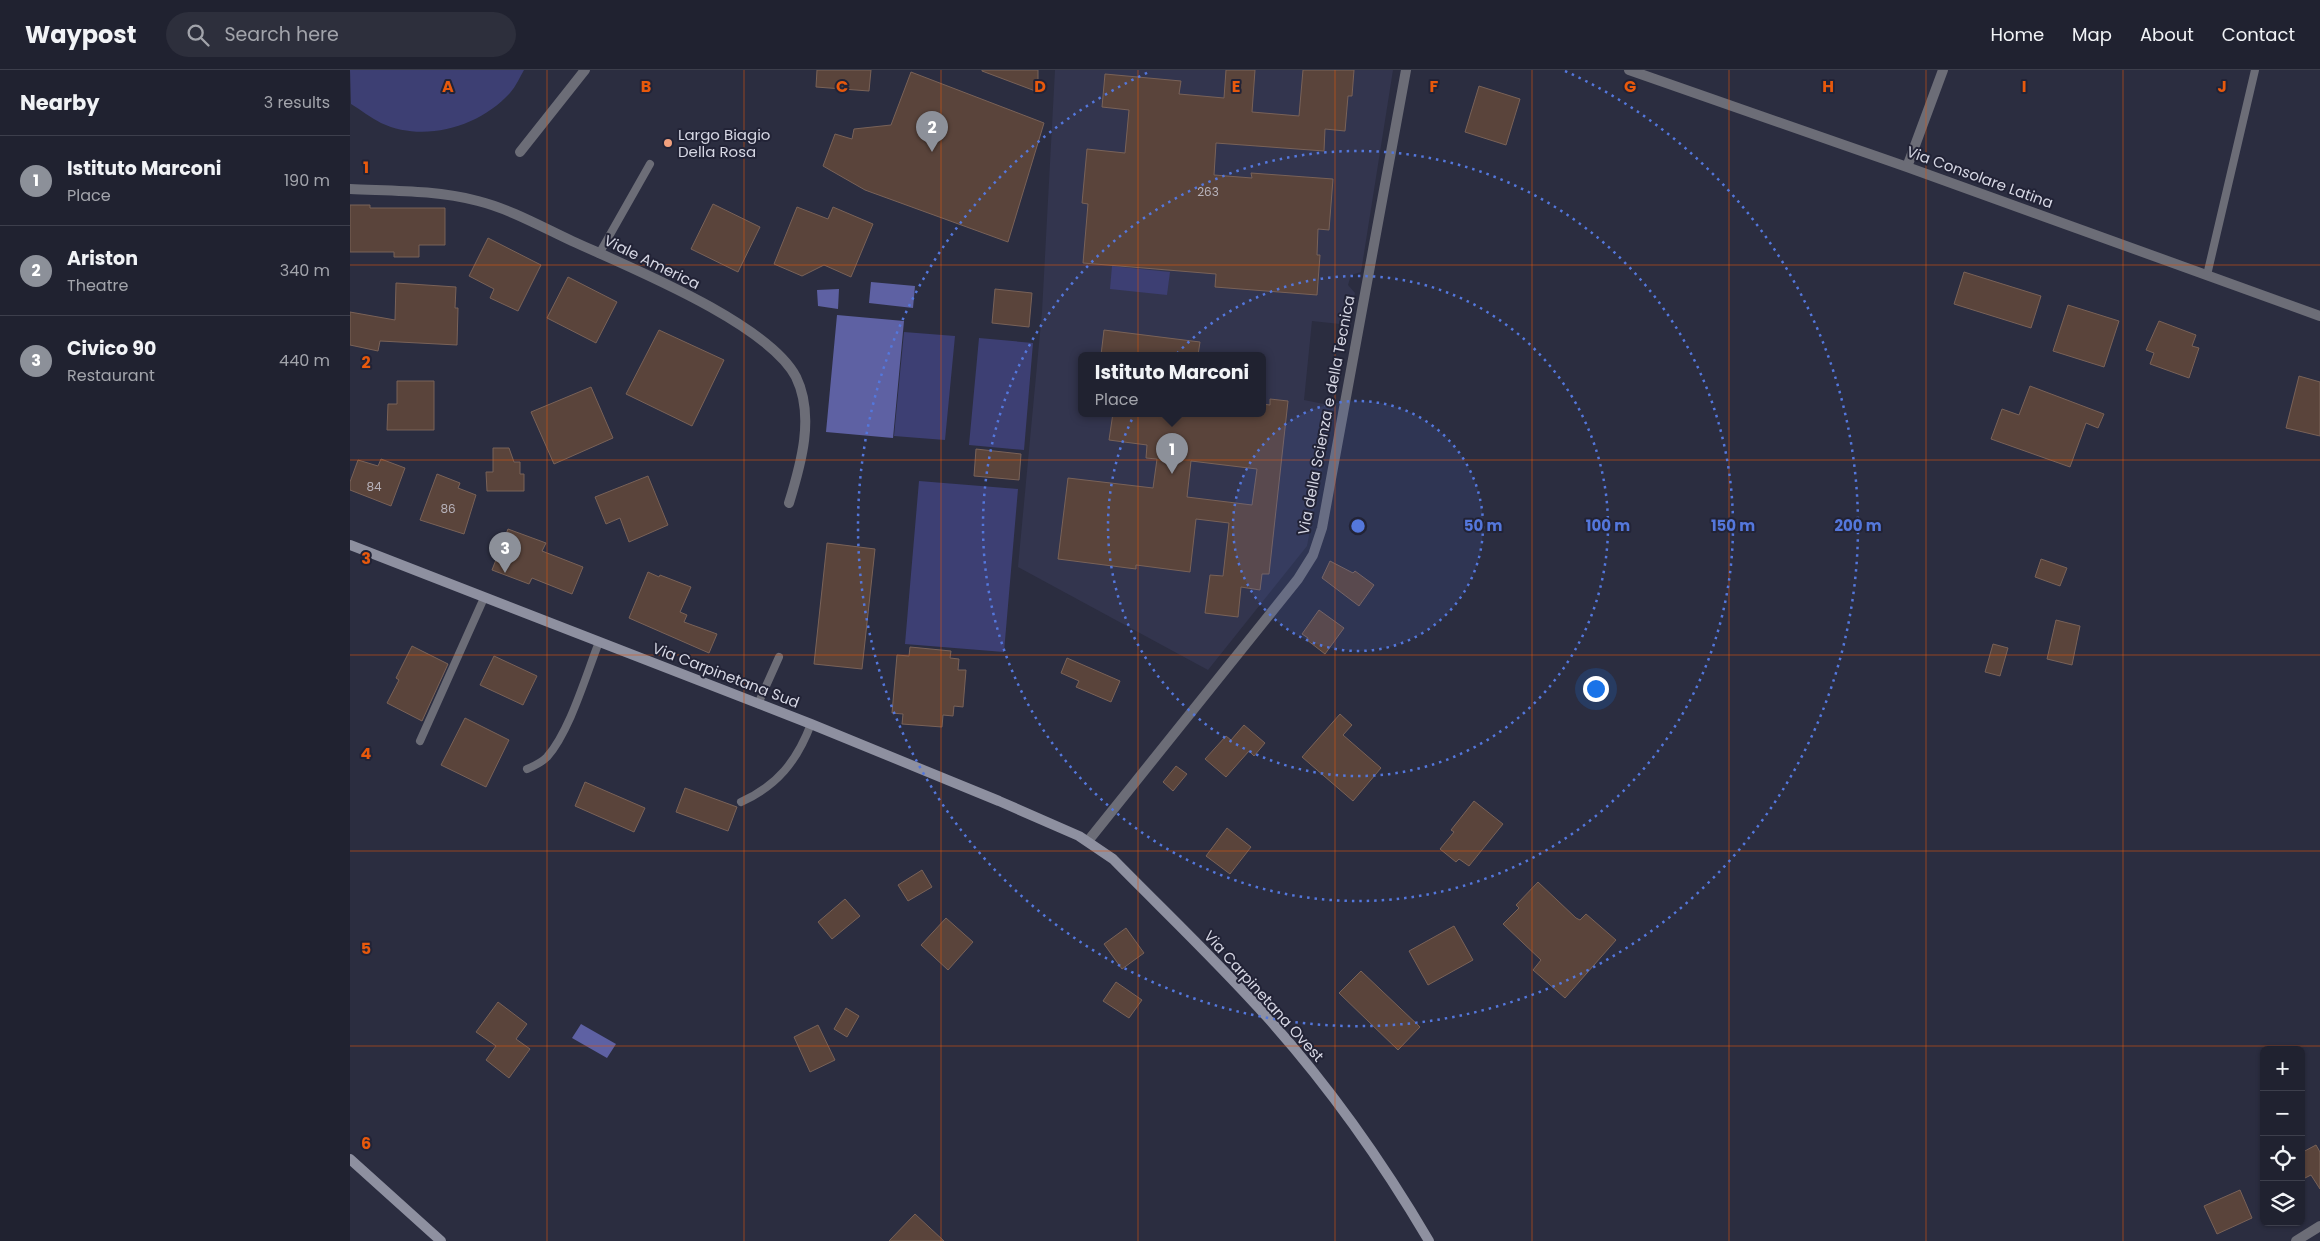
<!DOCTYPE html>
<html lang="en">
<head>
<meta charset="utf-8">
<style>
  :root { --surface:#202230; --page:#2d2f3c; --text:#f1f3f6; --muted:#a2a4ab; --line:#3d3f4c; --accent:#8c9099 }
  body { margin:0; font-family:Poppins,sans-serif; background:var(--page); color:var(--text) }
  .controls { position:absolute; right:15px; bottom:15px; display:grid; overflow:hidden; border-radius:8px; box-shadow:0 1px 4px #0004 }
  .controls button { width:45px; height:45px; display:grid; place-items:center; padding:0; border:0; border-bottom:1px solid var(--line); background:var(--surface); color:var(--text); font:25px sans-serif }
  .you { position:absolute; left:1245px; top:618px; width:18px; height:18px; margin:-12px; border:4px solid #fff; border-radius:50%; background:#1a73e8; box-shadow:0 0 0 8px #1a73e833 }
  .badge { display:grid; place-items:center; width:32px; height:32px; border-radius:50%; background:var(--accent); color:#fff; font-size:16px; font-weight:700 }
  .pin { position:absolute; translate:-50% -41px; filter:drop-shadow(0 1px 2px #0008) }
  .pin::after { content:''; position:absolute; top:26px; width:18px; height:15px; background:inherit; clip-path:polygon(0 0,100% 0,50% 100%) }
  .popup { position:absolute; left:728px; top:282px; width:188px; height:65px; box-sizing:border-box; display:grid; place-content:center; border-radius:8px; background:var(--surface); filter:drop-shadow(0 1px 4px #0005); font-size:16px; white-space:nowrap; color:var(--muted) }
  .popup b { font-size:19px; color:var(--text) }
  .popup::after { content:''; position:absolute; left:50%; top:100%; margin-left:-10px; border:10px solid transparent; border-top-color:var(--surface) }
  .list { margin:0; padding:0; list-style:none }
  h2 { display:flex; justify-content:space-between; align-items:center; height:65px; margin:0; padding:0 20px; font-size:21px }
  h2 small { font-size:16px; font-weight:400; color:var(--muted) }
  .list li { display:grid; grid-template-columns:32px 1fr auto; gap:15px; align-items:center; box-sizing:border-box; height:90px; padding:0 20px; border-top:1px solid var(--line) }
  .list b { display:block; font-size:19px; white-space:nowrap }
  .list p { margin:0; font-size:16px; white-space:nowrap; color:var(--muted) }
  .list em { font-size:16px; font-style:normal; color:var(--muted) }
  .icon { flex:none; width:28px; height:28px; fill:none; stroke:currentColor; stroke-width:2; stroke-linecap:round; stroke-linejoin:round }
  .map { position:relative; flex:none; width:1970px; height:1171px; overflow:hidden }
  header { display:flex; align-items:center; gap:30px; box-sizing:border-box; height:70px; padding:0 25px; background:var(--surface); border-bottom:1px solid var(--line) }
  header strong { font-size:24px }
  nav { display:flex; gap:28px; margin-inline-start:auto; font-size:18px }
  .search { width:350px; height:45px; background:var(--page); display:flex; align-items:center; gap:12px; box-sizing:border-box; padding:0 18px; border-radius:28px; color:var(--muted); font-size:19px }
  main { display:flex }
  aside { flex:1; background:var(--surface) }
  .map>svg:first-child { display:block }
  .built { fill:#33354e; fill-rule:evenodd }
  .green { fill:#3d3f73 }
  .water { fill:#5e61a3 }
  .building { fill:#5a443b; stroke:#796258; fill-rule:evenodd }
  .lines { fill:none; stroke-linecap:round; stroke-linejoin:round }
  .lane { stroke:#6c6d77; stroke-width:8 }
  .street { stroke:#6c6d77; stroke-width:10 }
  .secondary { stroke:#8e90a0; stroke-width:10 }
  .grid { fill:none; stroke:#e8590c; stroke-width:1; stroke-opacity:0.55 }
  .ring { fill:none; stroke:#5477dc; stroke-width:2.5; stroke-dasharray:2.5 5 }
  .poi-dot { fill:#f2a17e; stroke:#222336; stroke-width:2 }
  .labels { text-anchor:middle; dominant-baseline:central; stroke-width:4; stroke-linejoin:round; paint-order:stroke }
  .number-label { font-size:12px; fill:#b7b2ba }
  .poi-label { font-size:15px; fill:#d6d7e4; stroke:#222336; text-anchor:start }
  .street-label { font-size:15px; fill:#d6d7e4; stroke:#222336 }
  .grid-label { font-size:16px; text-anchor:middle; font-weight:bold; fill:#e8590c; stroke:#222336; stroke-width:4; stroke-linejoin:round; paint-order:stroke }
  .centre { fill:#5477dc; stroke:#222336; stroke-width:2.5 }
  .ring-label { font-size:15px; text-anchor:middle; font-weight:bold; fill:#5477dc; stroke:#222336; stroke-width:4; stroke-linejoin:round; paint-order:stroke }
</style>
</head>
<body>
<header>
<strong>Waypost</strong>
<div class="search"><svg class="icon" aria-label="search" viewBox="0 0 24 24"><circle cx="10" cy="10" r="6"/><path d="M15 15l6 6"/></svg>Search here</div>
<nav><a>Home</a><a>Map</a><a>About</a><a>Contact</a></nav>
</header>
<main>
<aside>
<h2>Nearby<small>3 results</small></h2>
<ul class="list">
<li><span class="badge">1</span><div><b>Istituto Marconi</b><p>Place</p></div><em>190 m</em></li>
<li><span class="badge">2</span><div><b>Ariston</b><p>Theatre</p></div><em>340 m</em></li>
<li><span class="badge">3</span><div><b>Civico 90</b><p>Restaurant</p></div><em>440 m</em></li>
</ul>
</aside>
<div class="map">
<svg width="1970" height="1171" viewBox="0 0 1970 1171">
  <rect width="100%" height="100%" fill="#2b2d40"/>
  <path class="built" d="M705,0H1043L1011,202L1001,205L998,215L1005,223L999,255L962,251L954,330L984,336L957,476L858,600L668,497L692,242ZM732,285H912V343H732Z"/>
  <path class="green" d="M0,0H174C170,7 166,16 160,23C129,57 74,73 31,53C21,48 11,40 1,34Z
    M762,196L820,202L817,225L760,219Z
    M554,262L605,266L595,370L544,366Z
    M629,268L683,273L674,380L619,375Z
    M569,411L668,419L654,582L555,574Z"/>
  <path class="water" d="M521,212L565,216L563,238L519,233Z
    M489,219L488,239L468,236L467,220Z
    M487,245L554,251L543,368L476,362Z
    M231,954L266,974L257,988L222,968Z"/>
  <path class="building" d="M467,0H521L519,21L466,17Z
    M632,0H688V22L632,1Z
    M876,0H905L902,42L949,46L953,0H1004L1002,26H998L995,61L975,59L974,81L866,73L864,105L902,108L901,103L983,109L979,160L968,159L967,185H970L967,225L865,217L866,204L733,193L738,134L732,133L737,79L775,83L779,40L752,37L755,4L831,11L829,24L874,28Z
    M561,2L694,53L658,172L515,120L473,96L485,64L502,69L504,59L541,55Z
    M1129,16L1170,29L1156,75L1115,62Z
    M363,134L410,157L388,202L341,179Z
    M0,135H20V138H95V175H69V187H44V182H0Z
    M447,137L478,149L483,137L523,154L501,207L474,195L452,206L424,194Z
    M138,168L191,195L168,241L140,228L144,219L119,206Z
    M1614,202L1691,226L1681,258L1604,234Z
    M218,207L267,232L246,273L197,248Z
    M46,213L106,217L105,238H108L107,275L30,271L28,281L0,275V242L45,250Z
    M645,219L682,223L679,257L642,253Z
    M1718,235L1769,251L1754,297L1703,281Z
    M1809,251L1846,265L1842,276L1849,278L1839,308L1800,294L1804,283L1796,280Z
    M309,260L374,290L342,356L276,324Z
    M754,260L850,272L848,285H751Z
    M1949,306L1970,312V366L1936,358Z
    M47,311H84V360H37L38,334H47Z
    M1680,316L1754,344L1748,358L1736,353L1720,397L1641,369L1652,339L1669,345Z
    M241,317L263,368L204,394L181,342Z
    M920,329L938,331L919,504H912L910,520L891,517L888,547L855,543L860,505L873,506L879,453L846,449L840,502L786,495V499L708,489L718,408L803,418L807,389L796,388L797,375L759,370L763,343H912V334L920,335ZM841,391L907,399L902,435L837,427Z
    M143,378H159L164,392H170V404H174V421H137L136,402H143Z
    M626,379L671,384L669,410L624,406Z
    M31,389L55,398L41,436L0,420V412L8,390L28,396Z
    M87,404L110,413L108,418L126,425L114,464L70,450Z
    M298,406L318,455L279,472L270,448L256,454L245,427Z
    M158,459L196,473L192,481L233,497L222,524L182,508L179,514L142,500Z
    M477,473L525,479L512,599L464,594Z
    M1691,489L1717,498L1710,516L1685,507Z
    M980,491L1003,503L1005,501L1024,515L1009,536L972,508Z
    M298,502L309,507L310,505L341,517L330,542L337,545L334,552L367,564L359,583L279,548Z
    M969,540L994,558L975,584L957,570L958,568L952,564Z
    M1706,550L1730,556L1722,595L1697,589Z
    M1643,574L1658,578L1650,606L1635,602Z
    M62,576L98,594L72,651L37,633L49,610L46,608Z
    M560,577L601,581L600,588L609,589L608,600H616L613,637L604,636L603,646L593,645L592,657L552,654L553,644L542,643L547,585L559,586Z
    M144,586L187,606L173,635L130,615Z
    M717,588L770,611L761,632L726,617L729,611L711,603Z
    M990,644L1002,655L993,665L1031,698L1003,731L952,687Z
    M115,648L159,670L136,717L91,695Z
    M894,655L915,673L904,686L899,681L876,707L855,689L876,666L881,670Z
    M826,696L837,704L823,721L813,712Z
    M235,712L295,738L284,762L225,736Z
    M335,718L387,737L378,761L326,742Z
    M1124,731L1153,754L1119,796L1109,789L1106,792L1090,779L1104,762L1101,760Z
    M877,758L901,777L880,804L856,786Z
    M572,800L582,817L558,831L548,815Z
    M1188,812L1226,848L1230,850L1236,844L1266,870L1215,928L1183,900L1191,890L1153,854L1169,838L1166,835Z
    M495,829L510,846L482,869L468,852Z
    M596,848L623,872L598,900L571,875Z
    M1104,856L1123,890L1078,915L1059,881Z
    M776,858L794,883L772,899L754,874Z
    M1011,901L1070,957L1048,980L989,923Z
    M766,912L792,930L779,948L753,931Z
    M148,932L177,954L166,969L180,979L159,1008L136,990L146,976L126,962Z
    M496,938L509,946L497,967L484,959Z
    M468,955L485,990L460,1002L444,967Z
    M1966,1075L1970,1082V1119L1961,1105L1951,1110V1083Z
    M1890,1120L1902,1148L1867,1164L1854,1136Z
    M565,1144L594,1171H539Z"/>
  <g class="lines">
    <path class="lane" d="M249,184L300,94
      M1857,205L1905,0
      M408,634L429,587
      M70,671L134,528
      M177,699C184,696 191,693 197,687C220,661 236,605 249,572
      M391,732C427,716 447,691 461,654"/>
    <path class="street" d="M1279,0L1557,97L1970,246
      M170,82L235,0
      M1557,97L1593,0
      M0,119C43,121 86,120 128,131C160,139 192,157 222,171C279,197 418,253 446,307C465,346 451,394 439,433
      M738,771L948,509L963,485L972,458L1056,0
      M1946,1171L1970,1156"/>
    <path class="secondary" d="M0,475L461,654L649,731L729,766L763,789C814,841 868,892 917,947C979,1016 1032,1091 1079,1171
      M0,1089L91,1171"/>
  </g>
  <path class="grid" d="M197,0V1171M394,0V1171M591,0V1171M788,0V1171M985,0V1171M1182,0V1171M1379,0V1171M1576,0V1171M1773,0V1171M0,195H1970M0,390H1970M0,585H1970M0,781H1970M0,976H1970"/>
  <circle cx="1008" cy="456" r="125" fill="#5477dc" fill-opacity=".12"/>
  <g class="ring">
    <circle cx="1008" cy="456" r="125"/>
    <circle cx="1008" cy="456" r="250"/>
    <circle cx="1008" cy="456" r="375"/>
    <path d="M1215 1A500 500 0 1 1 801 1"/>
  </g>
  <circle class="poi-dot" cx="318" cy="73" r="5"/>
  <g class="labels">
    <g class="number-label">
      <text x="858" y="121">263</text>
      <text x="24" y="416">84</text>
      <text x="98" y="438">86</text>
    </g>
    <g class="poi-label">
      <text x="328" y="64">Largo Biagio<tspan x="328" dy="17">Della Rosa</tspan></text>
    </g>
    <g class="street-label">
      <text transform="translate(1630 107) rotate(20)">Via Consolare Latina</text>
      <text transform="translate(302 192) rotate(26)">Viale America</text>
      <text transform="translate(976 345) rotate(-79)">Via della Scienza e della Tecnica</text>
      <text transform="translate(376 605) rotate(21)">Via Carpinetana Sud</text>
      <text transform="translate(914 926) rotate(48)">Via Carpinetana Ovest</text>
    </g>
  </g>
  <g class="grid-label">
    <text x="98" y="22">A</text>
    <text x="296" y="22">B</text>
    <text x="492" y="22">C</text>
    <text x="690" y="22">D</text>
    <text x="886" y="22">E</text>
    <text x="1084" y="22">F</text>
    <text x="1280" y="22">G</text>
    <text x="1478" y="22">H</text>
    <text x="1674" y="22">I</text>
    <text x="1872" y="22">J</text>
    <text x="16" y="103">1</text>
    <text x="16" y="298">2</text>
    <text x="16" y="494">3</text>
    <text x="16" y="689">4</text>
    <text x="16" y="884">5</text>
    <text x="16" y="1079">6</text>
  </g>
  <circle cx="1008" cy="456" r="8" class="centre"/>
  <g class="ring-label">
    <text x="1133" y="461">50 m</text>
    <text x="1258" y="461">100 m</text>
    <text x="1383" y="461">150 m</text>
    <text x="1508" y="461">200 m</text>
  </g>
</svg>
<div class="controls">
<button>+</button>
<button>−</button>
<button><svg class="icon" aria-label="locate" viewBox="0 0 24 24"><circle cx="12" cy="12" r="6"/><path d="M12 2v4M12 18v4M2 12h4M18 12h4"/></svg></button>
<button><svg class="icon" aria-label="layers" viewBox="0 0 24 24"><path d="M12 4l9 5-9 5-9-5zM3 14l9 5 9-5"/></svg></button>
</div>
<div class="you"></div>
<div class="pin badge" style="left:822px;top:404px">1</div>
<div class="popup"><b>Istituto Marconi</b>Place</div>
<div class="pin badge" style="left:582px;top:82px">2</div>
<div class="pin badge" style="left:155px;top:503px">3</div>
</div>
</main>
</body>
</html>
